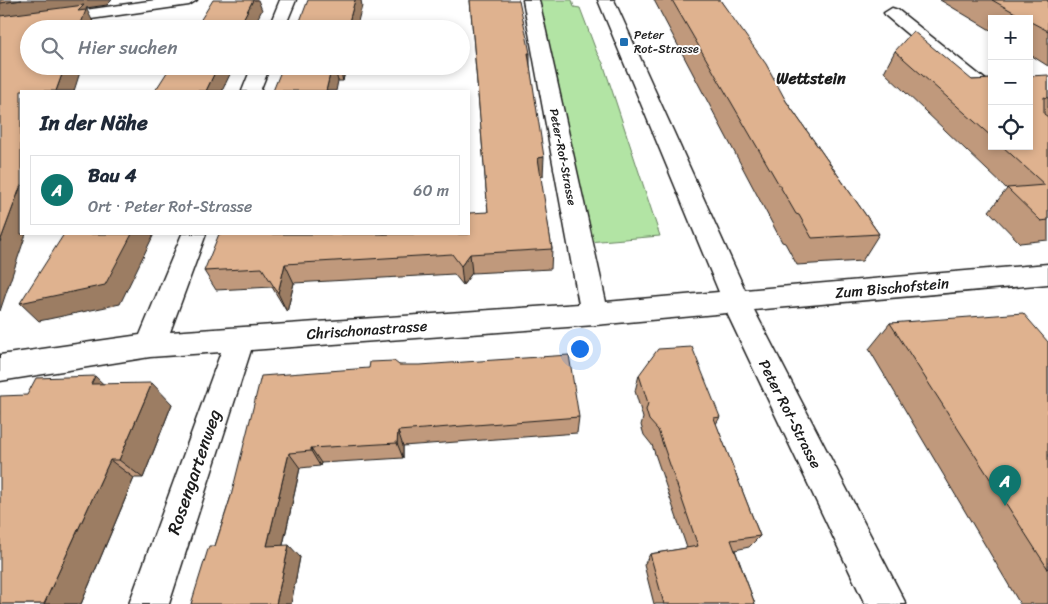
<!DOCTYPE html>
<html lang="de">
<head>
<meta charset="utf-8">
<style>
  :root { --surface:#fff; --page:#f2f2f3; --text:#1f2937; --muted:#747a83; --line:#e0e1e3; --accent:#0f766e }
  body { margin:0; font-family:Sriracha,sans-serif; background:var(--page); color:var(--text) }
  .controls { position:absolute; right:15px; top:15px; display:grid; overflow:hidden; border-radius:0px; box-shadow:0 2px 8px #0003 }
  .controls button { width:45px; height:45px; display:grid; place-items:center; padding:0; border:0; border-bottom:1px solid var(--line); background:var(--surface); color:var(--text); font:25px sans-serif }
  .you { position:absolute; left:579px; top:348px; width:18px; height:18px; margin:-12px; border:4px solid #fff; border-radius:50%; background:#1a73e8; box-shadow:0 0 0 8px #1a73e833 }
  .badge { display:grid; place-items:center; width:32px; height:32px; border-radius:50%; background:var(--accent); color:#fff; font-size:16px; font-weight:700 }
  .pin { position:absolute; translate:-50% -41px; filter:drop-shadow(0 1px 2px #0008) }
  .pin::after { content:''; position:absolute; top:26px; width:18px; height:15px; background:inherit; clip-path:polygon(0 0,100% 0,50% 100%) }
  .list { margin:0; padding:0; list-style:none }
  h2 { display:flex; justify-content:space-between; align-items:center; height:65px; margin:0; padding:0 20px; font-size:21px }
  h2 small { font-size:16px; font-weight:400; color:var(--muted) }
  .list li { display:grid; grid-template-columns:32px 1fr auto; gap:15px; align-items:center; box-sizing:border-box; height:70px; margin:0 10px 10px; padding:0 10px; border:1px solid var(--line); border-radius:0px }
  .list b { display:block; font-size:19px; white-space:nowrap }
  .list p { margin:0; font-size:16px; white-space:nowrap; color:var(--muted) }
  .list em { font-size:16px; font-style:normal; color:var(--muted) }
  .icon { flex:none; width:28px; height:28px; fill:none; stroke:currentColor; stroke-width:2; stroke-linecap:round; stroke-linejoin:round }
  .map { position:relative; flex:none; width:1048px; height:604px; overflow:hidden }
  .search { position:absolute; background:var(--surface); box-shadow:0 2px 8px #0003; left:20px; top:20px; width:450px; height:55px; display:flex; align-items:center; gap:12px; box-sizing:border-box; padding:0 18px; border-radius:28px; color:var(--muted); font-size:19px }
  .panel { position:absolute; background:var(--surface); box-shadow:0 2px 8px #0003; left:20px; top:90px; width:450px; height:145px; border-radius:0px }
  .map>svg:first-child { display:block }
  .green { fill:#b2e4a4; stroke:#678060 }
  .lines { fill:none; stroke-linecap:round; stroke-linejoin:round }
  .street-casing { stroke:#1c1c1c; stroke-width:3 }
  .street { fill:#fff; fill-rule:evenodd }
  .wall { fill:#c0997b; stroke:#1c1c1c }
  .shaded-wall { fill:#9c7d64; stroke:#1c1c1c }
  .building { fill:#dfb28f; stroke:#1c1c1c }
  .poi-dot { fill:#1f6fb2; stroke:#fff; stroke-width:2 }
  .labels { text-anchor:middle; dominant-baseline:central; stroke-width:4; stroke-linejoin:round; paint-order:stroke }
  .far-poi-label { font-size:12px; fill:#1c1c1c; stroke:#fff; text-anchor:start }
  .far-street-label { font-size:12px; fill:#1c1c1c; stroke:#fff }
  .street-label { font-size:15px; fill:#1c1c1c; stroke:#fff }
  .far-district-label { font-size:16px; font-weight:bold; fill:#1c1c1c; stroke:#fff }
  .near-street-label { font-size:18px; fill:#1c1c1c; stroke:#fff }
</style>
</head>
<body>
<div class="map">
<svg width="1048" height="604" viewBox="0 0 1048 604">
  <rect width="100%" height="100%" fill="#fff"/>
  <filter id="ink" filterUnits="userSpaceOnUse"><feTurbulence type="fractalNoise" baseFrequency=".02" numOctaves="2"/><feDisplacementMap in="SourceGraphic" scale="10" xChannelSelector="R" yChannelSelector="G"/><feConvolveMatrix kernelMatrix="1 2 1 2 8 2 1 2 1" color-interpolation-filters="sRGB"/></filter>
  <g filter="url(#ink)">
    <path class="green" d="M536,0H572L574,7L580,8L597,53L603,63L660,236L588,242Z"/>
    <g class="lines">
      <g class="street-casing">
        <path id="street" d="M156,0H197L189,5L0,32V22Z
          M280,0H296L284,29H268Z
          M523,0H539L606,302L719,292L598,0H614L745,290L1048,264V284L754,310L906,604H865L727,313L595,325L251,350L169,604H129L221,352L150,357L0,381V355L140,335L182,234H206L170,332L579,304Z
          M892,8L898,10L992,85V101L985,99L886,16L884,13Z
          M252,66H270L260,91H242Z"/>
      </g>
      <use href="#street" class="street"/>
    </g>
    <path class="wall" d="M470,0L530,66L543,176L540,177L552,249L551,269L472,273L463,285L454,274L294,283L287,312L272,287L216,290L204,271L488,212Z
      M654,0H720L786,101L879,234L862,261L797,265L785,243L782,242Z
      M940,0H1048V66L1029,54V19H992V31Z
      M895,51L972,80L992,79V146H1029L1048,75V240L1020,243L989,211L1007,189L884,72Z
      M283,66H346L343,81H338Z
      M890,323L1048,342V604H1020L869,349Z
      M399,365L579,417L577,433L403,446V458L321,463L320,466L300,468L283,545L300,557L291,604H191L215,546L231,496L369,368Z
      M639,375L720,417L716,424L760,536L749,547L735,550L755,604H654L644,565L650,554L687,548L652,445L644,435L641,425L643,418L635,391Z
      M103,384L172,404L143,478H134L81,604H0L27,395Z"/>
    <path class="shaded-wall" d="M22,0H112L107,5L86,8L95,26V29H79L0,21V3Z
      M253,0H258L262,10L252,29H238Z
      M355,0H361L362,6L356,29H347Z
      M528,53H530V71Z
      M65,66H82L74,91H56Z
      M218,66H234L222,91H206Z
      M332,66H334L338,81L336,91H326Z
      M339,66H346L343,81Z
      M544,157L543,176L537,178L538,158Z
      M21,185V234H26L0,311V242Z
      M132,234H154L120,304L39,321L20,303Z
      M470,254L472,273L463,285L461,266Z
      M285,264L294,283L287,312L278,293Z
      M95,376L118,398L91,384Z
      M152,383L172,404L143,478L119,460Z
      M398,431L403,446V458L397,443Z
      M311,448L321,463L320,466L311,451Z
      M289,453L300,468L280,558L267,546Z
      M110,460L134,478L81,604H44Z
      M289,545L300,557L291,604H276Z"/>
    <path class="building" d="M0,0H22L0,3Z
      M213,0H253L238,29H195Z
      M308,0H355L347,29H297Z
      M470,0H519L530,53H528L544,157L538,158L552,249L470,254L461,266L452,254L285,264L278,293L262,268L204,271L219,234H469V213L488,212Z
      M672,0H720L766,64L786,101L879,234L812,238L799,215L796,214Z
      M992,0H1048V31L1029,21V19H1026Z
      M84,5L78,11L86,10L79,29H29V66H65L56,91H21V185L0,242V16Z
      M913,31L972,80L992,79V137L895,51Z
      M171,66H218L206,91H155Z
      M283,66H332L326,91H273Z
      M1048,75V98L1044,97V114L1048,117V220L1041,221L1007,188L1045,185L1002,146H1029V76Z
      M64,234H132L105,285L20,303Z
      M1023,313L1048,342V569L890,323Z
      M692,347L720,417L714,418L760,536L731,540L755,604H664L650,554L698,546L658,430L649,420L646,410L648,403L639,375L658,349Z
      M569,355L579,417L398,431L397,443L311,448V451L289,453L267,546L289,545L276,604H191L209,546H215L231,496L261,376L369,368L370,362L394,361L399,365H420Z
      M95,376L91,384L152,383L119,460H110L44,604H0V396L27,395L36,378Z"/>
  </g>
  <rect class="poi-dot" x="619" y="37" width="10" height="10" rx="2.5"/>
  <g class="labels">
    <g class="far-poi-label">
      <text x="634" y="35">Peter<tspan x="634" dy="14">Rot-Strasse</tspan></text>
    </g>
    <g class="far-street-label">
      <text transform="translate(563 157) rotate(79)">Peter-Rot-Strasse</text>
    </g>
    <g class="street-label">
      <text transform="translate(892 288) rotate(-5)">Zum Bischofstein</text>
      <text transform="translate(367 330) rotate(-4)">Chrischonastrasse</text>
      <text transform="translate(790 414) rotate(63)">Peter Rot-Strasse</text>
    </g>
    <g class="far-district-label">
      <text x="811" y="78">Wettstein</text>
    </g>
    <g class="near-street-label">
      <text transform="translate(194 472) rotate(-71)">Rosengartenweg</text>
    </g>
  </g>
</svg>
<div class="controls">
<button>+</button>
<button>−</button>
<button><svg class="icon" aria-label="locate" viewBox="0 0 24 24"><circle cx="12" cy="12" r="6"/><path d="M12 2v4M12 18v4M2 12h4M18 12h4"/></svg></button>
</div>
<div class="you"></div>
<div class="pin badge" style="left:1005px;top:506px">A</div>
<div class="search"><svg class="icon" aria-label="search" viewBox="0 0 24 24"><circle cx="10" cy="10" r="6"/><path d="M15 15l6 6"/></svg>Hier suchen</div>
<section class="panel">
<h2>In der Nähe<small></small></h2>
<ul class="list">
<li><span class="badge">A</span><div><b>Bau 4</b><p>Ort · Peter Rot-Strasse</p></div><em>60 m</em></li>
</ul>
</section>
</div>
</body>
</html>
